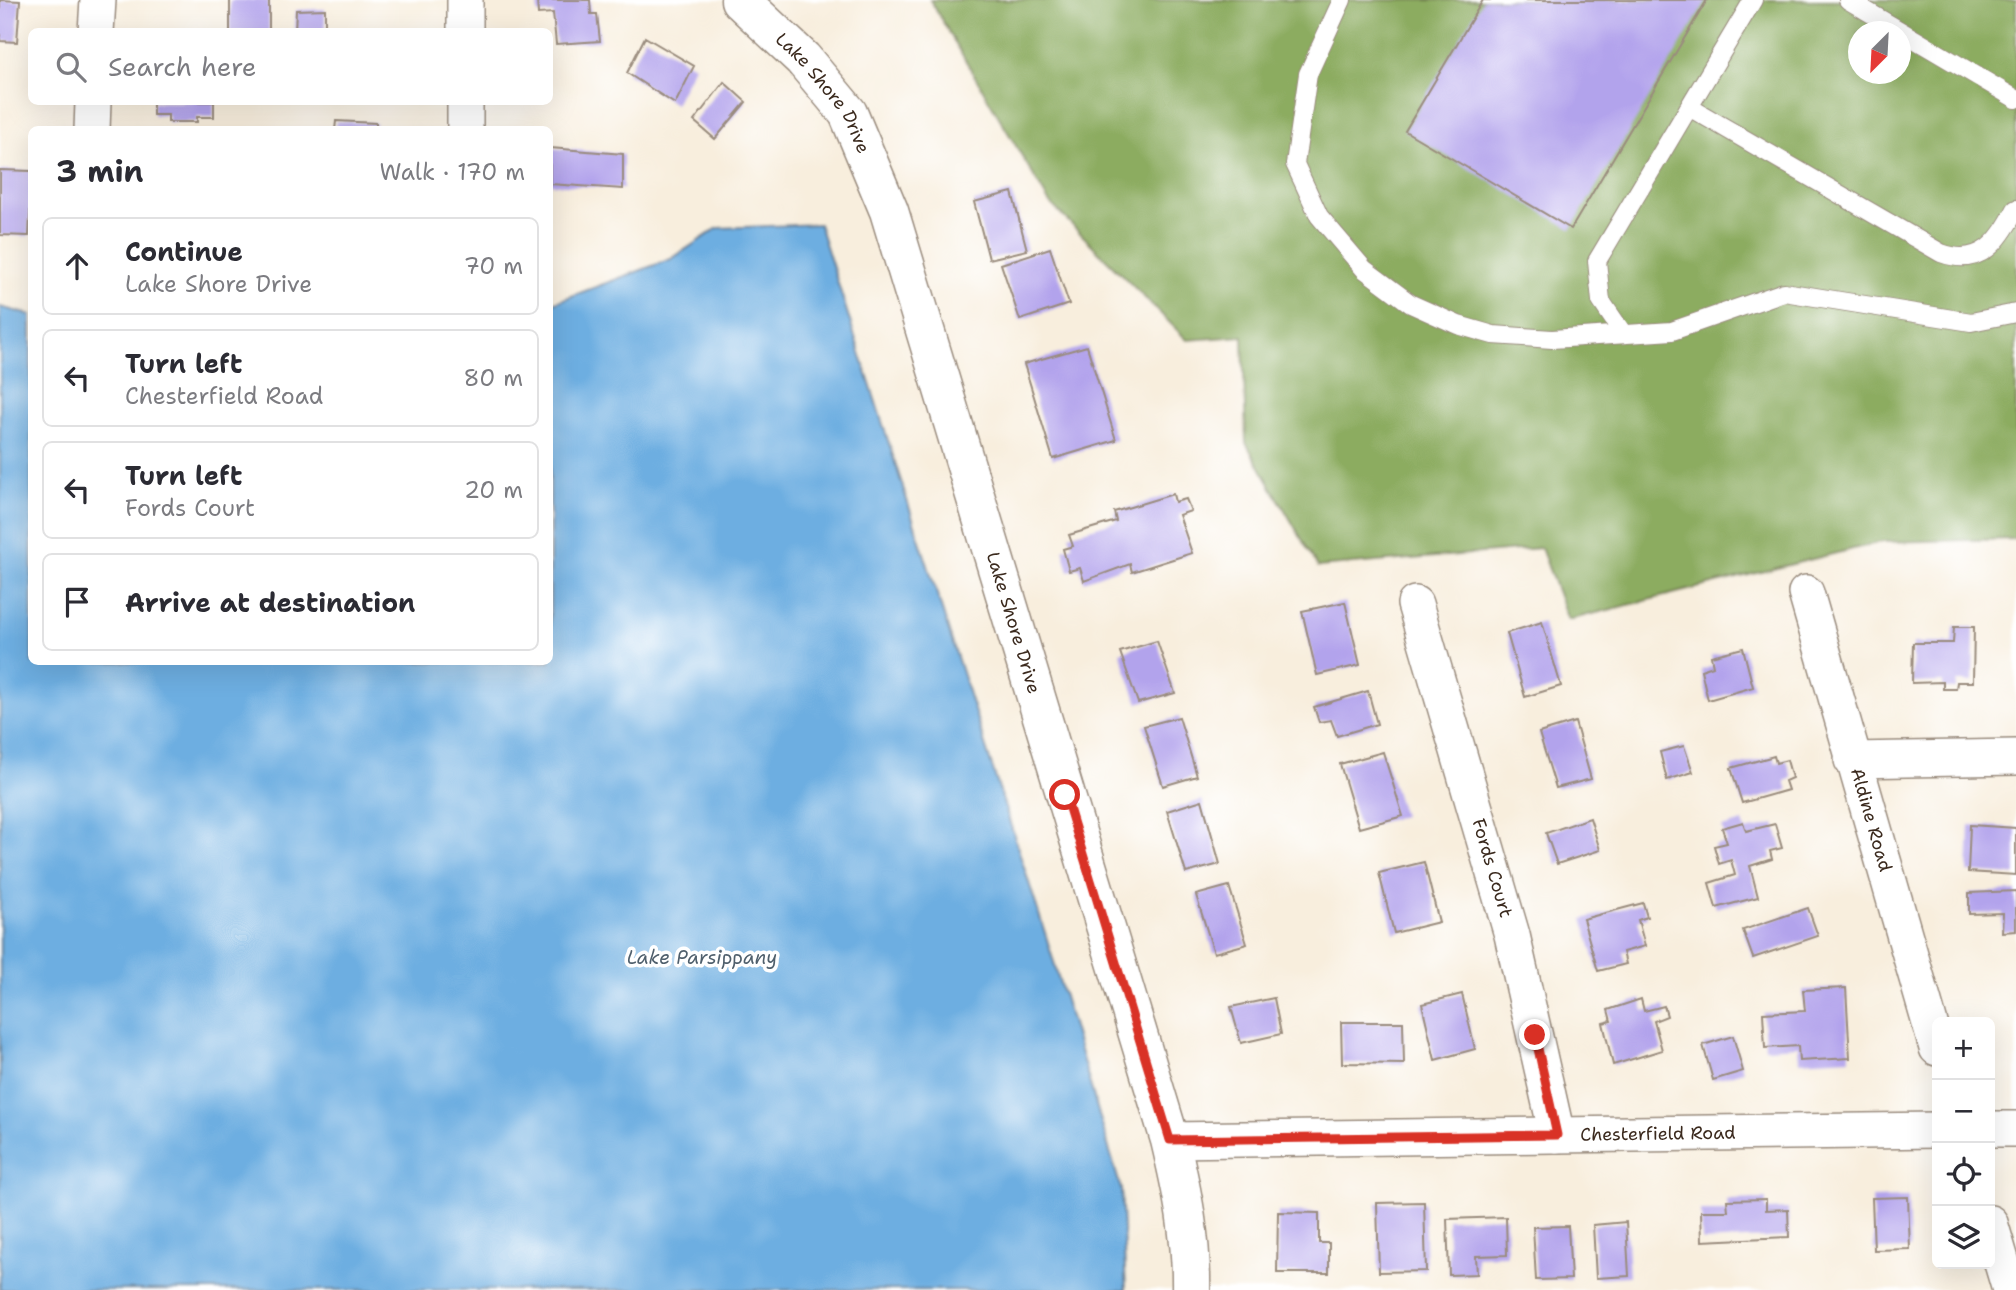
<!DOCTYPE html>
<html lang="en">
<head>
<meta charset="utf-8">
<style>
  :root { --surface:#fff; --page:#f7f7f7; --text:#2b2b33; --muted:#7c7c81; --line:#e1e1e2 }
  body { margin:0; font-family:"Shantell Sans",sans-serif; background:var(--page); color:var(--text) }
  .controls { position:absolute; right:21px; bottom:21px; display:grid; overflow:hidden; border-radius:10px; box-shadow:0 7px 28px #0002 }
  .controls button { width:63px; height:63px; display:grid; place-items:center; padding:0; border:0; border-bottom:2px solid var(--line); background:var(--surface); color:var(--text); font:35px sans-serif }
  .compass { position:absolute; left:1848px; top:21px; width:63px; height:63px; border-radius:50%; background:var(--surface); box-shadow:0 7px 28px #0002; rotate:204deg }
  .stop { position:absolute; width:21px; height:21px; margin:-16px; border:5px solid #d93025; border-radius:50%; background:#fff }
  .stop.end { background:#d93025; border-color:#fff; box-shadow:0 2px 7px #0008 }
  .list { margin:0; padding:0; list-style:none }
  h2 { display:flex; justify-content:space-between; align-items:center; height:91px; margin:0; padding:0 28px; font-size:30px }
  h2 small { font-size:23px; font-weight:400; color:var(--muted) }
  .list li { display:grid; grid-template-columns:46px 1fr auto; gap:21px; align-items:center; box-sizing:border-box; height:98px; margin:0 14px 14px; padding:0 14px; border:2px solid var(--line); border-radius:10px }
  .list b { display:block; font-size:26px; white-space:nowrap }
  .list p { margin:0; font-size:23px; white-space:nowrap; color:var(--muted) }
  .list em { font-size:23px; font-style:normal; color:var(--muted) }
  .icon { flex:none; width:38px; height:38px; fill:none; stroke:currentColor; stroke-width:2; stroke-linecap:round; stroke-linejoin:round }
  .map { position:relative; flex:none; width:2016px; height:1290px; overflow:hidden }
  .search { position:absolute; background:var(--surface); box-shadow:0 7px 28px #0002; left:28px; top:28px; width:525px; height:77px; display:flex; align-items:center; gap:18px; box-sizing:border-box; padding:0 24px; border-radius:10px; color:var(--muted); font-size:26px }
  .panel { position:absolute; background:var(--surface); box-shadow:0 7px 28px #0002; left:28px; top:126px; width:525px; height:539px; border-radius:10px }
  .map>svg:first-child { display:block }
  .forest { fill:#8cac61; stroke:#646b40; stroke-width:2; fill-rule:evenodd }
  .water { fill:#6daee1; stroke:#546c80; stroke-width:2 }
  .building { fill:#b2a3ec }
  .lines { fill:none; stroke-linecap:round; stroke-linejoin:round }
  .lane-casing { stroke:#9a8c7e; stroke-width:20 }
  .street-casing { stroke:#9a8c7e; stroke-width:38 }
  .secondary-casing { stroke:#9a8c7e; stroke-width:41 }
  .lane { stroke:#fff; stroke-width:18 }
  .street { stroke:#fff; stroke-width:35 }
  .secondary { stroke:#fff; stroke-width:38 }
  .route { stroke:#d93025; stroke-width:9 }
  .labels { text-anchor:middle; dominant-baseline:central; stroke-width:7; stroke-linejoin:round; paint-order:stroke }
  .street-label { font-size:18px; fill:#3b2a1e; stroke:#fff }
  .water-label { font-size:19px; font-style:italic; fill:#4f5f6c; stroke:#fff }
</style>
</head>
<body>
<div class="map">
<svg width="2016" height="1290" viewBox="0 0 2016 1290">
  <rect width="100%" height="100%" fill="#fff"/>
  <filter id="ink" filterUnits="userSpaceOnUse"><feTurbulence type="fractalNoise" baseFrequency=".0143" numOctaves="2"/><feDisplacementMap in="SourceGraphic" scale="14" xChannelSelector="R" yChannelSelector="G"/><feConvolveMatrix kernelMatrix="1 2 1 2 8 2 1 2 1" color-interpolation-filters="sRGB"/></filter>
  <filter id="wash" filterUnits="userSpaceOnUse"><feTurbulence type="fractalNoise" baseFrequency=".00686" numOctaves="4" result="noise"/><feDisplacementMap in="SourceGraphic" scale="28" xChannelSelector="R" yChannelSelector="G"/><feGaussianBlur stdDeviation="1.57" result="paint"/><feColorMatrix in="noise" values="0 0 0 0 0 0 0 0 0 0 0 0 0 0 0 0 0 1.4 0 .05"/><feComposite in="paint" operator="in"/></filter>
  <g filter="url(#wash)">
    <rect width="100%" height="100%" fill="#f8eedd"/>
    <path class="forest" d="M930,0H2016V539L1881,542L1568,620L1541,548L1318,567L1246,443L1243,336L1187,340L1049,202ZM1858,32H1900V74H1858Z"/>
    <path class="water" d="M819,224L1046,936L1121,1189L1126,1290H0V307L31,315L32,662H550V304L671,259L718,228Z"/>
    <g id="blocks">
      <path class="building" d="M0,0L20,1L17,42L0,41Z
        M230,0H269V32H230Z
        M537,0H590L591,14H597L600,41L556,44L553,13L538,14Z
        M1483,0H1707L1571,229L1405,131Z
        M325,9V32H295L296,10Z
        M645,37L694,66L675,104L627,73Z
        M724,82L746,102L715,139L694,121Z
        M153,102H214V117H197V122H168V115H153Z
        M336,121L376,123V130H335Z
        M550,148L623,154V189L550,184Z
        M0,170L32,171L29,236L0,235Z
        M1012,192L1027,250L989,259L974,202Z
        M1050,248L1069,304L1020,320L1001,264Z
        M1087,346L1116,440L1053,459L1024,364Z
        M1173,494L1175,502L1186,499L1191,511L1179,515L1192,553L1132,572L1130,564L1084,581L1080,568L1069,571L1063,549L1073,546L1069,535L1116,521L1114,512Z
        M1345,602L1360,665L1317,675L1302,611Z
        M1542,622L1561,686L1525,697L1507,633Z
        M1954,627H1974L1973,682H1957L1956,689H1943V682L1912,683L1913,643H1953Z
        M1157,641L1175,693L1138,703L1120,652Z
        M1743,648L1753,687L1708,700L1701,670L1713,666L1711,656Z
        M1368,691L1377,724L1337,736L1331,720L1319,722L1314,707Z
        M1179,717L1197,776L1163,786L1144,726Z
        M1575,722L1591,779L1556,788L1539,733Z
        M1684,746L1693,772L1667,780L1660,752Z
        M1383,752L1403,816L1359,828L1340,764Z
        M1774,756L1776,763L1787,760L1792,778L1785,781L1788,790L1742,803L1731,768Z
        M1202,800L1220,864L1186,873L1167,811Z
        M1590,818L1600,850L1557,864L1546,833Z
        M1743,822L1746,831L1775,824L1782,848L1770,851L1772,859L1750,866L1758,897L1716,908L1709,883L1735,875L1731,860L1719,864L1714,846L1727,843L1722,828Z
        M1970,825L2016,828V875L1968,872Z
        M1424,862L1439,922L1394,933L1379,873Z
        M1229,886L1247,944L1214,953L1196,895Z
        M2016,891V931L2002,932L2003,913L1969,914V893Z
        M1643,903L1647,917L1638,920L1645,946L1623,952L1626,964L1598,971L1583,919Z
        M1808,908L1818,936L1753,958L1743,930Z
        M1846,988L1850,1058L1799,1061L1798,1046L1765,1048L1763,1013L1805,1011L1803,990Z
        M1462,994L1475,1049L1435,1060L1422,1004Z
        M1274,998L1281,1034L1241,1043L1231,1007Z
        M1641,999L1644,1011L1664,1006L1667,1016L1654,1021L1662,1050L1613,1065L1603,1023L1611,1021L1608,1010Z
        M1341,1022H1403L1404,1064L1342,1063Z
        M1733,1036L1743,1071L1713,1080L1703,1045Z
        M1908,1197L1910,1249L1874,1250L1872,1198Z
        M1766,1199V1210L1788,1209L1789,1237L1702,1241L1701,1211H1728L1727,1200Z
        M1424,1202L1426,1271L1379,1272L1377,1203Z
        M1278,1212L1319,1213V1243H1329V1273H1277Z
        M1506,1217L1507,1255L1476,1256L1477,1274L1449,1275L1447,1219Z
        M1626,1222L1629,1276L1596,1278L1593,1225Z
        M1568,1226L1571,1279L1536,1280L1533,1227Z"/>
    </g>
  </g>
  <g filter="url(#ink)">
    <use href="#blocks" fill-opacity="0" stroke="#9a8c7e" stroke-width="2"/>
    <g class="lines">
      <g class="lane-casing">
        <path id="lane" d="M1342,0L1308,74L1295,164L1319,216L1364,269L1411,304L1458,325L1493,335L1552,339L1672,331L1784,292L1971,322L2016,313
          M1848,0L2016,99
          M1689,107L1941,253C1981,268 2000,240 2016,209
          M1622,332L1601,301L1597,261L1753,0"/>
      </g>
      <g class="street-casing">
        <g id="street">
          <path d="M465,0V32"/>
          <path d="M96,32L98,0"/>
          <path d="M465,102V130"/>
          <path d="M92,130L93,102"/>
          <path id="s1" d="M1806,593L1937,1048"/>
          <path id="s2" d="M1415,604L1512,935L1557,1135"/>
          <path d="M1852,760L2016,757"/>
          <path d="M1990,1129H2016"/>
          <path id="s3" d="M1170,1140L1937,1130"/>
          <path d="M1990,1223L2010,1290"/>
        </g>
      </g>
      <g class="secondary-casing">
        <g id="secondary">
          <path id="s4" d="M740,0L803,59L848,113L889,211L1170,1140C1182,1190 1192,1238 1191,1290"/>
        </g>
      </g>
      <use href="#lane" class="lane"/>
      <use href="#street" class="street"/>
      <use href="#secondary" class="secondary"/>
    </g>
  </g>
  <g class="lines" filter="url(#ink)">
    <path class="route" d="M1065,795L1170,1140L1557,1135L1535,1035"/>
  </g>
  <g class="labels">
    <g class="street-label">
      <text stroke="none"><textPath href="#s4" startOffset="126">Lake Shore Drive</textPath></text>
      <text stroke="none"><textPath href="#s4" startOffset="693">Lake Shore Drive</textPath></text>
      <text stroke="none"><textPath href="#s1" startOffset="236">Aldine Road</textPath></text>
      <text stroke="none"><textPath href="#s2" startOffset="275">Fords Court</textPath></text>
      <text stroke="none"><textPath href="#s3" startOffset="488">Chesterfield Road</textPath></text>
    </g>
    <g class="water-label">
      <text x="702" y="957">Lake Parsippany</text>
    </g>
  </g>
</svg>
<div class="controls">
<button>+</button>
<button>−</button>
<button><svg class="icon" aria-label="locate" viewBox="0 0 24 24"><circle cx="12" cy="12" r="6"/><path d="M12 2v4M12 18v4M2 12h4M18 12h4"/></svg></button>
<button><svg class="icon" aria-label="layers" viewBox="0 0 24 24"><path d="M12 4l9 5-9 5-9-5zM3 14l9 5 9-5"/></svg></button>
</div>
<svg class="compass" viewBox="-18 -18 36 36"><path d="M0-13l5 13h-10z" fill="#e53935"/><path d="M0 13l5-13h-10z" fill="#7c7c81"/></svg>
<div class="stop" style="left:1065px;top:795px"></div>
<div class="stop end" style="left:1535px;top:1035px"></div>
<div class="search"><svg class="icon" aria-label="search" viewBox="0 0 24 24"><circle cx="10" cy="10" r="6"/><path d="M15 15l6 6"/></svg>Search here</div>
<section class="panel">
<h2>3 min<small>Walk · 170 m</small></h2>
<ul class="list">
<li><svg class="icon" aria-label="ahead" viewBox="0 0 24 24"><path d="M12 20V5M6 11l6-6 6 6"/></svg><div><b>Continue</b><p>Lake Shore Drive</p></div><em>70 m</em></li>
<li><svg class="icon" aria-label="left" viewBox="0 0 24 24"><path d="M17 20v-9H6M10 6l-5 5 5 5"/></svg><div><b>Turn left</b><p>Chesterfield Road</p></div><em>80 m</em></li>
<li><svg class="icon" aria-label="left" viewBox="0 0 24 24"><path d="M17 20v-9H6M10 6l-5 5 5 5"/></svg><div><b>Turn left</b><p>Fords Court</p></div><em>20 m</em></li>
<li><svg class="icon" aria-label="arrive" viewBox="0 0 24 24"><path d="M6 21V4h12l-3 4 3 4H6"/></svg><div><b>Arrive at destination</b></div></li>
</ul>
</section>
</div>
</body>
</html>
